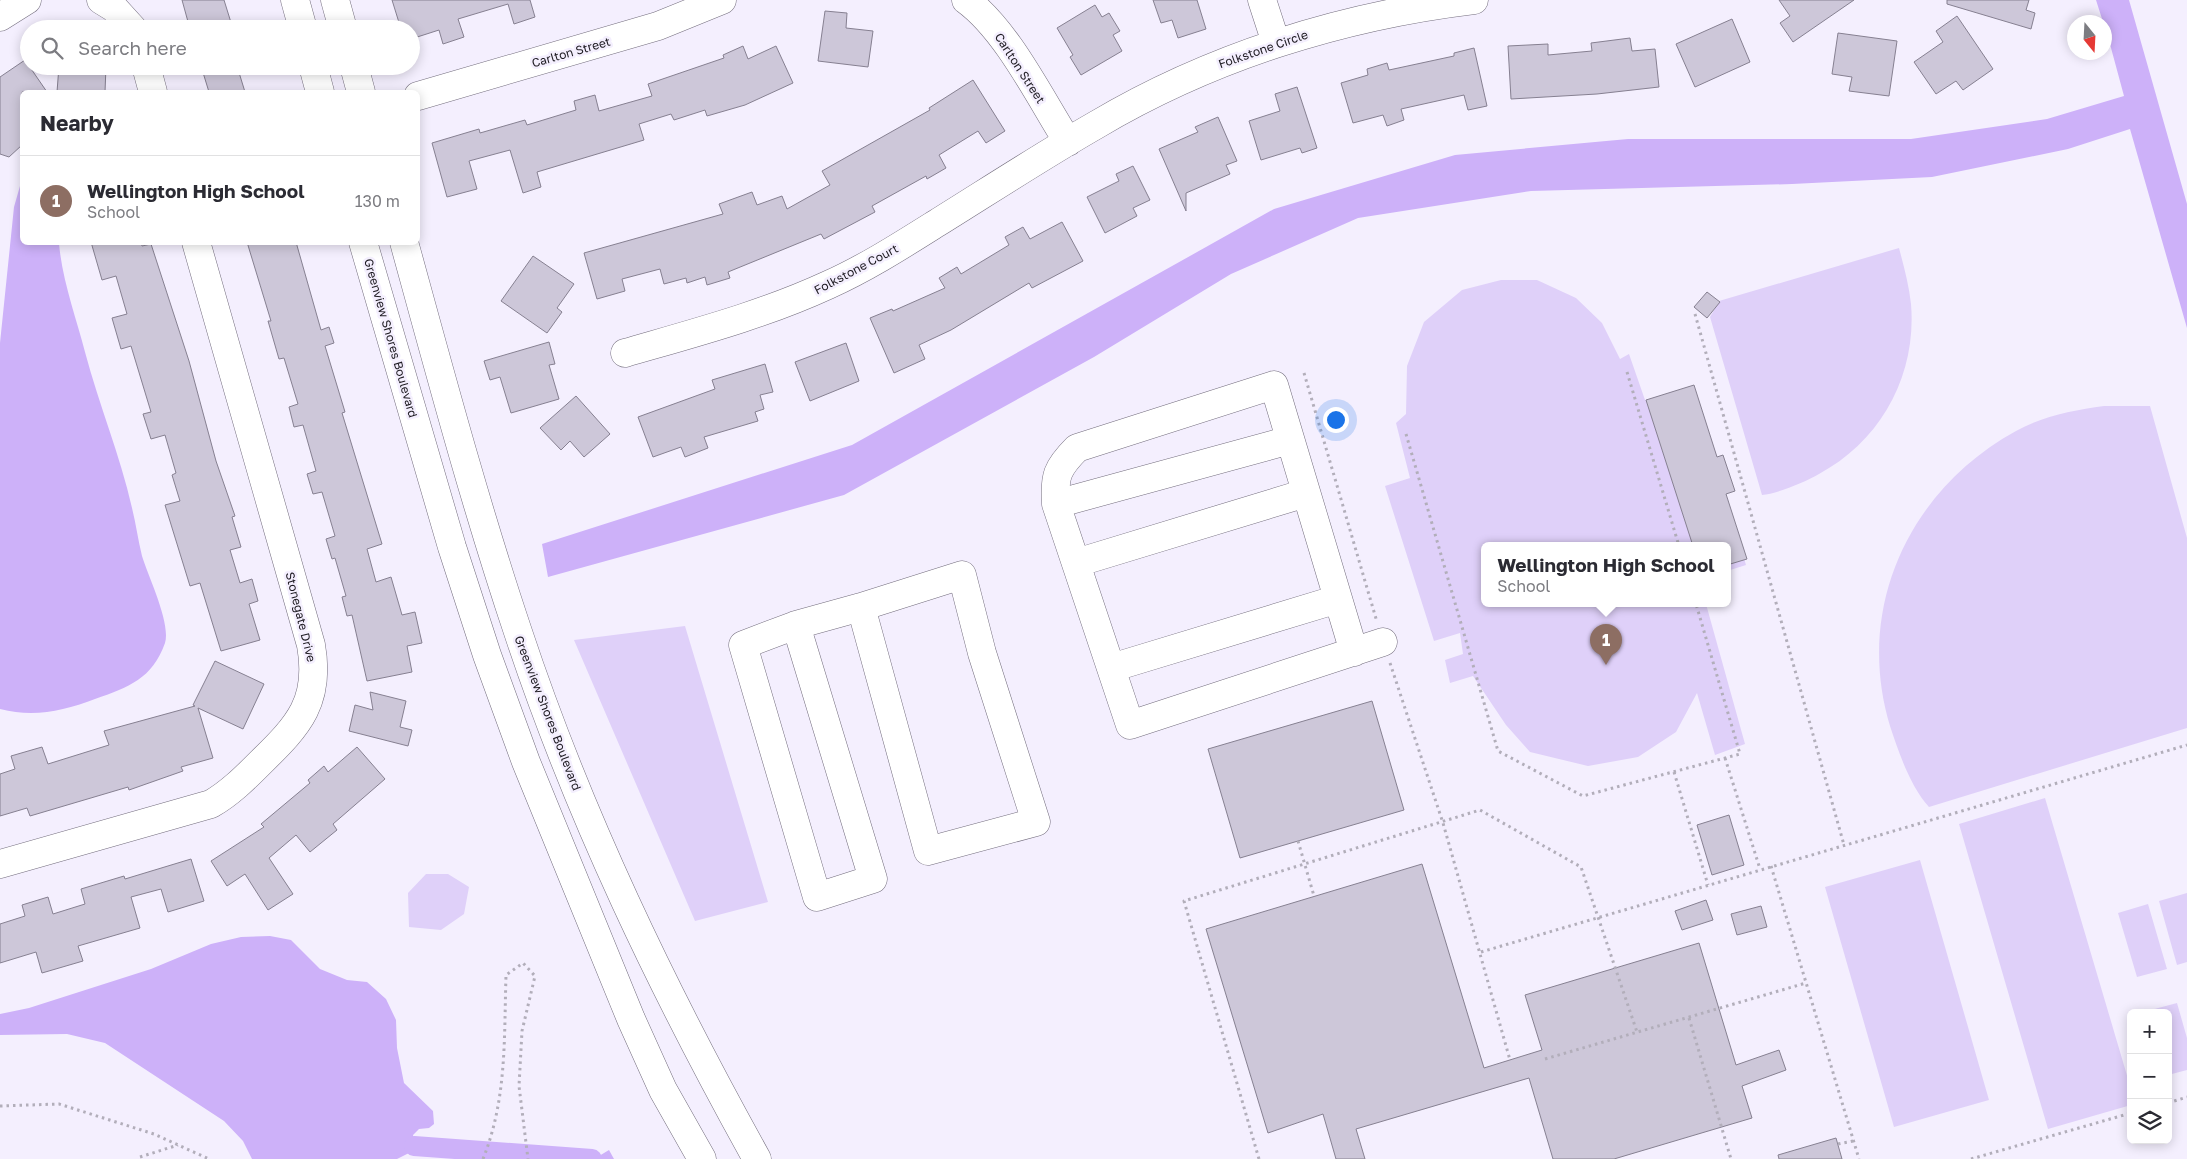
<!DOCTYPE html>
<html lang="en">
<head>
<meta charset="utf-8">
<style>
  :root { --surface:#fff; --page:#f2f2f3; --text:#2b2b33; --muted:#7c7c81; --line:#e1e1e2; --accent:#b45309 }
  body { margin:0; font-family:"Golos Text",sans-serif; background:var(--page); color:var(--text) }
  .controls { position:absolute; right:15px; bottom:15px; display:grid; overflow:hidden; border-radius:8px; box-shadow:0 2px 12px #0003 }
  .controls button { width:45px; height:45px; display:grid; place-items:center; padding:0; border:0; border-bottom:1px solid var(--line); background:var(--surface); color:var(--text); font:25px sans-serif }
  .compass { position:absolute; left:2067px; top:15px; width:45px; height:45px; border-radius:50%; background:var(--surface); box-shadow:0 2px 12px #0003; rotate:162deg }
  .you { position:absolute; left:1335px; top:419px; width:18px; height:18px; margin:-12px; border:4px solid #fff; border-radius:50%; background:#1a73e8; box-shadow:0 0 0 8px #1a73e833 }
  .badge { display:grid; place-items:center; width:32px; height:32px; border-radius:50%; background:var(--accent); color:#fff; font-size:16px; font-weight:700 }
  .pin { position:absolute; translate:-50% -41px; filter:drop-shadow(0 1px 2px #0008) }
  .pin::after { content:''; position:absolute; top:26px; width:18px; height:15px; background:inherit; clip-path:polygon(0 0,100% 0,50% 100%) }
  .popup { position:absolute; left:1481px; top:542px; width:250px; height:65px; box-sizing:border-box; display:grid; place-content:center; border-radius:8px; background:var(--surface); filter:drop-shadow(0 1px 4px #0005); font-size:16px; white-space:nowrap; color:var(--muted) }
  .popup b { font-size:19px; color:var(--text) }
  .popup::after { content:''; position:absolute; left:50%; top:100%; margin-left:-10px; border:10px solid transparent; border-top-color:var(--surface) }
  .list { margin:0; padding:0; list-style:none }
  h2 { display:flex; justify-content:space-between; align-items:center; height:65px; margin:0; padding:0 20px; font-size:21px }
  h2 small { font-size:16px; font-weight:400; color:var(--muted) }
  .list li { display:grid; grid-template-columns:32px 1fr auto; gap:15px; align-items:center; box-sizing:border-box; height:90px; padding:0 20px; border-top:1px solid var(--line) }
  .list b { display:block; font-size:19px; white-space:nowrap }
  .list p { margin:0; font-size:16px; white-space:nowrap; color:var(--muted) }
  .list em { font-size:16px; font-style:normal; color:var(--muted) }
  .icon { flex:none; width:28px; height:28px; fill:none; stroke:currentColor; stroke-width:2; stroke-linecap:round; stroke-linejoin:round }
  .map { position:relative; flex:none; width:2187px; height:1159px; overflow:hidden }
  .search { position:absolute; background:var(--surface); box-shadow:0 2px 12px #0003; left:20px; top:20px; width:400px; height:55px; display:flex; align-items:center; gap:12px; box-sizing:border-box; padding:0 18px; border-radius:28px; color:var(--muted); font-size:19px }
  .panel { position:absolute; background:var(--surface); box-shadow:0 2px 12px #0003; left:20px; top:90px; width:400px; height:155px; border-radius:8px }
  .map>svg:first-child { display:block }
  .green { fill:#dfd0f9 }
  .water { fill:#cdb1f9 }
  .lines { fill:none; stroke-linecap:round; stroke-linejoin:round }
  .canal { stroke:#cdb1f9; stroke-width:20 }
  .building { fill:#cdc7d9; stroke:#868091 }
  .minor-casing { stroke:#736d7d; stroke-width:29 }
  .path { stroke:#b2aeba; stroke-width:3; stroke-dasharray:2.5 4; stroke-linecap:butt }
  .minor { stroke:#fff; stroke-width:28 }
  .labels { text-anchor:middle; dominant-baseline:central; stroke-width:5; stroke-linejoin:round; paint-order:stroke }
  .street-label { font-size:12px; fill:#1d1a21; stroke:#f4effe }
</style>
</head>
<body>
<div class="map">
<svg width="2187" height="1159" viewBox="0 0 2187 1159">
  <rect width="100%" height="100%" fill="#f4effe"/>
  <path class="green" d="M1899,248C1904,267 1909,285 1911,304C1917,375 1881,441 1819,474C1805,482 1777,494 1762,495L1710,317L1719,301Z
    M1501,280H1537L1576,298L1602,323L1620,359L1629,354L1645,400L1694,387L1746,565L1727,571V546H1485V604H1706L1745,744L1715,755L1697,693L1676,732L1638,757L1588,766L1530,752L1506,725L1473,676L1450,683L1445,660L1463,654L1460,633L1434,641L1385,486L1410,478L1396,423L1406,414L1407,366L1424,322L1462,290Z
    M2104,406H2150L2187,538V728L1929,807C1910,786 1899,753 1890,726C1854,607 1910,489 2016,431C2043,416 2074,410 2104,406Z
    M685,626L768,902L695,921L574,640Z
    M2045,798L2131,1089V1105L2048,1129L1959,824Z
    M1920,860L1989,1100L1894,1127L1825,887Z
    M426,874H448L469,887L464,914L441,930L409,927L408,893Z
    M2187,893V962L2177,965L2159,901Z
    M2148,904L2167,969L2137,977L2118,913Z
    M2177,1003L2187,1038V1070L2168,1075V1013L2147,1011Z"/>
  <path class="water" d="M2096,0H2129L2187,204V328L2130,129L2068,149L1932,177L1792,184L1531,191L1358,218L1231,274L1094,357L844,495L548,577L542,544L852,445L1274,209L1455,155L1628,139H1911L2047,119L2124,96L2104,22H2103Z
    M22,179V242L59,243C62,280 76,317 85,352C99,405 120,455 132,508C136,524 138,540 142,556C148,576 171,623 165,643C152,679 129,687 95,699C63,711 34,718 0,709V343L14,207Z
    M270,936L291,940L320,969L347,980L367,982L386,999L396,1020L397,1048L404,1083L433,1111L434,1124L429,1128L419,1129L413,1135L415,1150L397,1159H252L243,1141L224,1121L105,1043L67,1034L0,1035V1014L29,1008L151,969L211,944L241,937Z
    M609,1150L614,1159H594Z"/>
  <g class="lines">
    <path class="canal" d="M414,1146L592,1159"/>
  </g>
  <path class="building" d="M182,0H224L233,29H190Z
    M392,0H530L535,17L514,24L508,4L458,19L464,37L443,44L439,30L411,39V29H401Z
    M1153,0H1197L1206,29L1178,38L1172,20L1161,23Z
    M1779,0H1854L1793,42L1780,23L1790,16Z
    M1947,0H2029L2026,10L2035,13L2031,29L1947,4Z
    M1095,5L1102,17L1109,13L1120,31L1113,35L1122,51L1081,75L1070,57L1073,55L1057,28Z
    M825,11L847,13L846,28L873,31L868,67L818,61Z
    M1957,16L1993,69L1963,90L1956,81L1936,94L1914,62L1943,42L1936,31Z
    M1732,19L1750,62L1695,87L1676,44Z
    M1838,33L1897,41L1889,96L1849,91L1852,77L1832,74Z
    M1630,38L1632,51L1655,49L1659,87L1597,94L1511,99L1508,46L1548,44V55L1592,51L1591,43Z
    M743,46L748,59L776,46L793,83L745,105L707,116L705,110L674,120L671,114L639,124L644,140L537,172L541,187L523,193L510,150L469,161L477,189L447,197L432,143L479,129L480,133L525,120L527,125L576,110L574,101L595,95L599,111L652,96L648,84L724,58L723,55Z
    M1474,48L1487,106L1468,110L1464,95L1401,109L1404,120L1387,126L1383,115L1353,123L1341,83L1368,75L1367,69L1387,63L1389,70L1454,56V53Z
    M25,60L47,92H22V145L9,157L0,154V77Z
    M59,66H106L105,92H57Z
    M201,66H237L245,92H209Z
    M973,80L1005,131L986,143L978,131L939,155L946,168L927,179L926,176L872,206L875,212L824,239L821,234L728,272L730,278L707,285L705,277L687,283L686,278L664,284L660,269L622,279L625,291L597,299L584,253L723,214L719,204L752,192L757,205L782,196L787,209L830,185L822,171L930,110L929,108Z
    M1297,87L1317,148L1302,153L1300,148L1261,160L1249,121L1280,111L1275,94Z
    M1218,117L1237,161L1226,165L1230,174L1186,193V211L1159,149L1198,132L1195,127Z
    M1133,166L1150,200L1133,208L1137,216L1105,233L1087,197L1119,181L1116,174Z
    M1062,222L1083,261L1032,288L1029,283L951,330L919,345L925,359L894,373L870,318L892,309L893,311L945,288L939,278L957,267L961,274L1009,245L1005,237L1023,227L1030,239Z
    M91,242H141L142,246L151,244L189,361L216,461L235,516L232,517L241,547L230,550L240,583L252,579L258,601L249,604L260,640L221,651L200,583L190,586L165,505L180,501L172,475L176,473L165,435L151,439L143,414L151,412L131,346L121,349L112,318L127,314L116,276L102,280Z
    M247,242H296L321,330L329,327L334,343L325,346L345,412L342,413L382,544L367,549L376,582L391,577L402,615L415,612L422,643L407,646L412,672L367,681L352,615L347,616L342,597L346,596L335,558L332,559L326,539L335,536L322,492L313,494L307,474L316,471L303,425L294,427L289,407L298,404L284,358L279,359L268,321H271Z
    M533,256L574,284L557,308L562,312L547,333L501,301Z
    M1707,292L1720,302L1707,318L1694,307Z
    M549,342L555,364L549,365L559,399L511,413L500,377L490,380L484,361Z
    M846,343L859,381L810,401L795,362Z
    M765,364L773,392L760,395L764,409L755,412L758,421L704,437L708,448L685,457L681,447L653,457L638,417L715,389L712,380Z
    M1694,385L1717,457L1723,455L1735,491L1726,494L1747,559L1727,565V546H1693L1646,400Z
    M576,396L610,434L584,457L570,441L561,450L540,428Z
    M215,661L264,684L243,729L198,708L213,758L181,767L183,771L129,790L128,787L30,816L27,808L0,816V774L15,769L11,756L42,747L48,764L109,745L104,731L195,706L193,705Z
    M370,692L406,701L400,727L412,730L408,746L349,731L355,705L373,710Z
    M1372,701L1404,810L1240,858L1208,749Z
    M357,747L385,779L333,824L337,830L310,852L296,835L269,858L293,894L268,910L245,874L227,886L211,861L264,827L261,824L310,783L308,780L324,766L328,772Z
    M1729,815L1744,865L1712,875L1697,825Z
    M191,859L204,901L168,912L161,889L131,897L140,928L78,946L83,961L42,973L36,952L0,963V924L25,916L22,905L48,897L53,914L85,904L81,889L124,876L125,879Z
    M1422,864L1484,1068L1542,1050L1525,995L1699,943L1736,1065L1779,1050L1786,1070L1742,1086L1752,1118L1614,1159H1553L1529,1078L1356,1129L1365,1159H1336L1323,1114L1268,1133L1206,929Z
    M1706,900L1713,920L1682,930L1675,911Z
    M1761,906L1767,927L1737,935L1731,914Z
    M1836,1138L1842,1159H1779L1778,1155Z"/>
  <g class="lines">
    <g class="minor-casing">
      <path id="minor" d="M101,0L114,8L133,29
        M295,0L303,29
        M335,0L343,29
        M966,0C1007,30 1040,98 1068,142
        M1262,0L1276,43
        M0,17L27,0
        M146,66L153,92
        M313,66L320,92
        M354,66L361,92
        M418,96L658,26L722,0
        M363,242L452,547L487,655L526,762L631,1019L663,1090L702,1159
        M404,242C440,373 475,504 518,632C579,816 663,990 757,1159
        M625,353C694,333 763,315 828,285C866,268 902,245 937,223C990,190 1042,156 1096,125C1211,57 1341,16 1474,0
        M1056,504L1290,440
        M1076,563L1306,493
        M962,575L982,653L1036,822L928,851L861,607Z
        M796,625L873,879L817,897L743,645L796,625L861,607
        M1354,652L1274,385L1077,448C1057,468 1054,476 1056,504L1130,725L1383,642
        M1111,668L1338,599
        M0,864L211,804C230,793 245,778 261,762C299,725 321,701 311,645L196,242"/>
    </g>
    <path class="path" d="M1695,314L1844,845
      M1627,372L1679,546
      M1304,373L1377,622
      M1406,434L1498,751L1583,796L1740,754L1696,604
      M1390,663L1443,823L1510,1060
      M1725,758L1760,869
      M1674,772L1708,885
      M1298,841L1314,896
      M1771,866L1859,1159
      M1481,952L2187,745
      M1689,1018L1731,1159
      M1545,1059L1806,983
      M2168,1103L2187,1097
      M0,1106L59,1104L154,1134L209,1159
      M1838,1144L1853,1141
      M140,1157L178,1145
      M483,1159C507,1099 504,1039 506,975L523,963L535,976L522,1031L519,1086L528,1159
      M1259,1159L1184,901L1480,810L1581,867L1637,1032
      M1971,1159L2131,1113"/>
    <use href="#minor" class="minor"/>
  </g>
  <g class="labels">
    <g class="street-label">
      <text transform="translate(1263 49) rotate(-19)">Folkstone Circle</text>
      <text transform="translate(571 52) rotate(-16)">Carlton Street</text>
      <text transform="translate(1020 68) rotate(57)">Carlton Street</text>
      <text transform="translate(856 269) rotate(-28)">Folkstone Court</text>
      <text transform="translate(391 338) rotate(74)">Greenview Shores Boulevard</text>
      <text transform="translate(301 617) rotate(76)">Stonegate Drive</text>
      <text transform="translate(548 713) rotate(69)">Greenview Shores Boulevard</text>
    </g>
  </g>
</svg>
<div class="controls">
<button>+</button>
<button>−</button>
<button><svg class="icon" aria-label="layers" viewBox="0 0 24 24"><path d="M12 4l9 5-9 5-9-5zM3 14l9 5 9-5"/></svg></button>
</div>
<svg class="compass" viewBox="-18 -18 36 36"><path d="M0-13l5 13h-10z" fill="#e53935"/><path d="M0 13l5-13h-10z" fill="#7c7c81"/></svg>
<div class="you"></div>
<div class="pin badge" style="left:1606px;top:665px;background:#8d6e63">1</div>
<div class="popup"><b>Wellington High School</b>School</div>
<div class="search"><svg class="icon" aria-label="search" viewBox="0 0 24 24"><circle cx="10" cy="10" r="6"/><path d="M15 15l6 6"/></svg>Search here</div>
<section class="panel">
<h2>Nearby<small></small></h2>
<ul class="list">
<li><span class="badge" style="background:#8d6e63">1</span><div><b>Wellington High School</b><p>School</p></div><em>130 m</em></li>
</ul>
</section>
</div>
</body>
</html>
